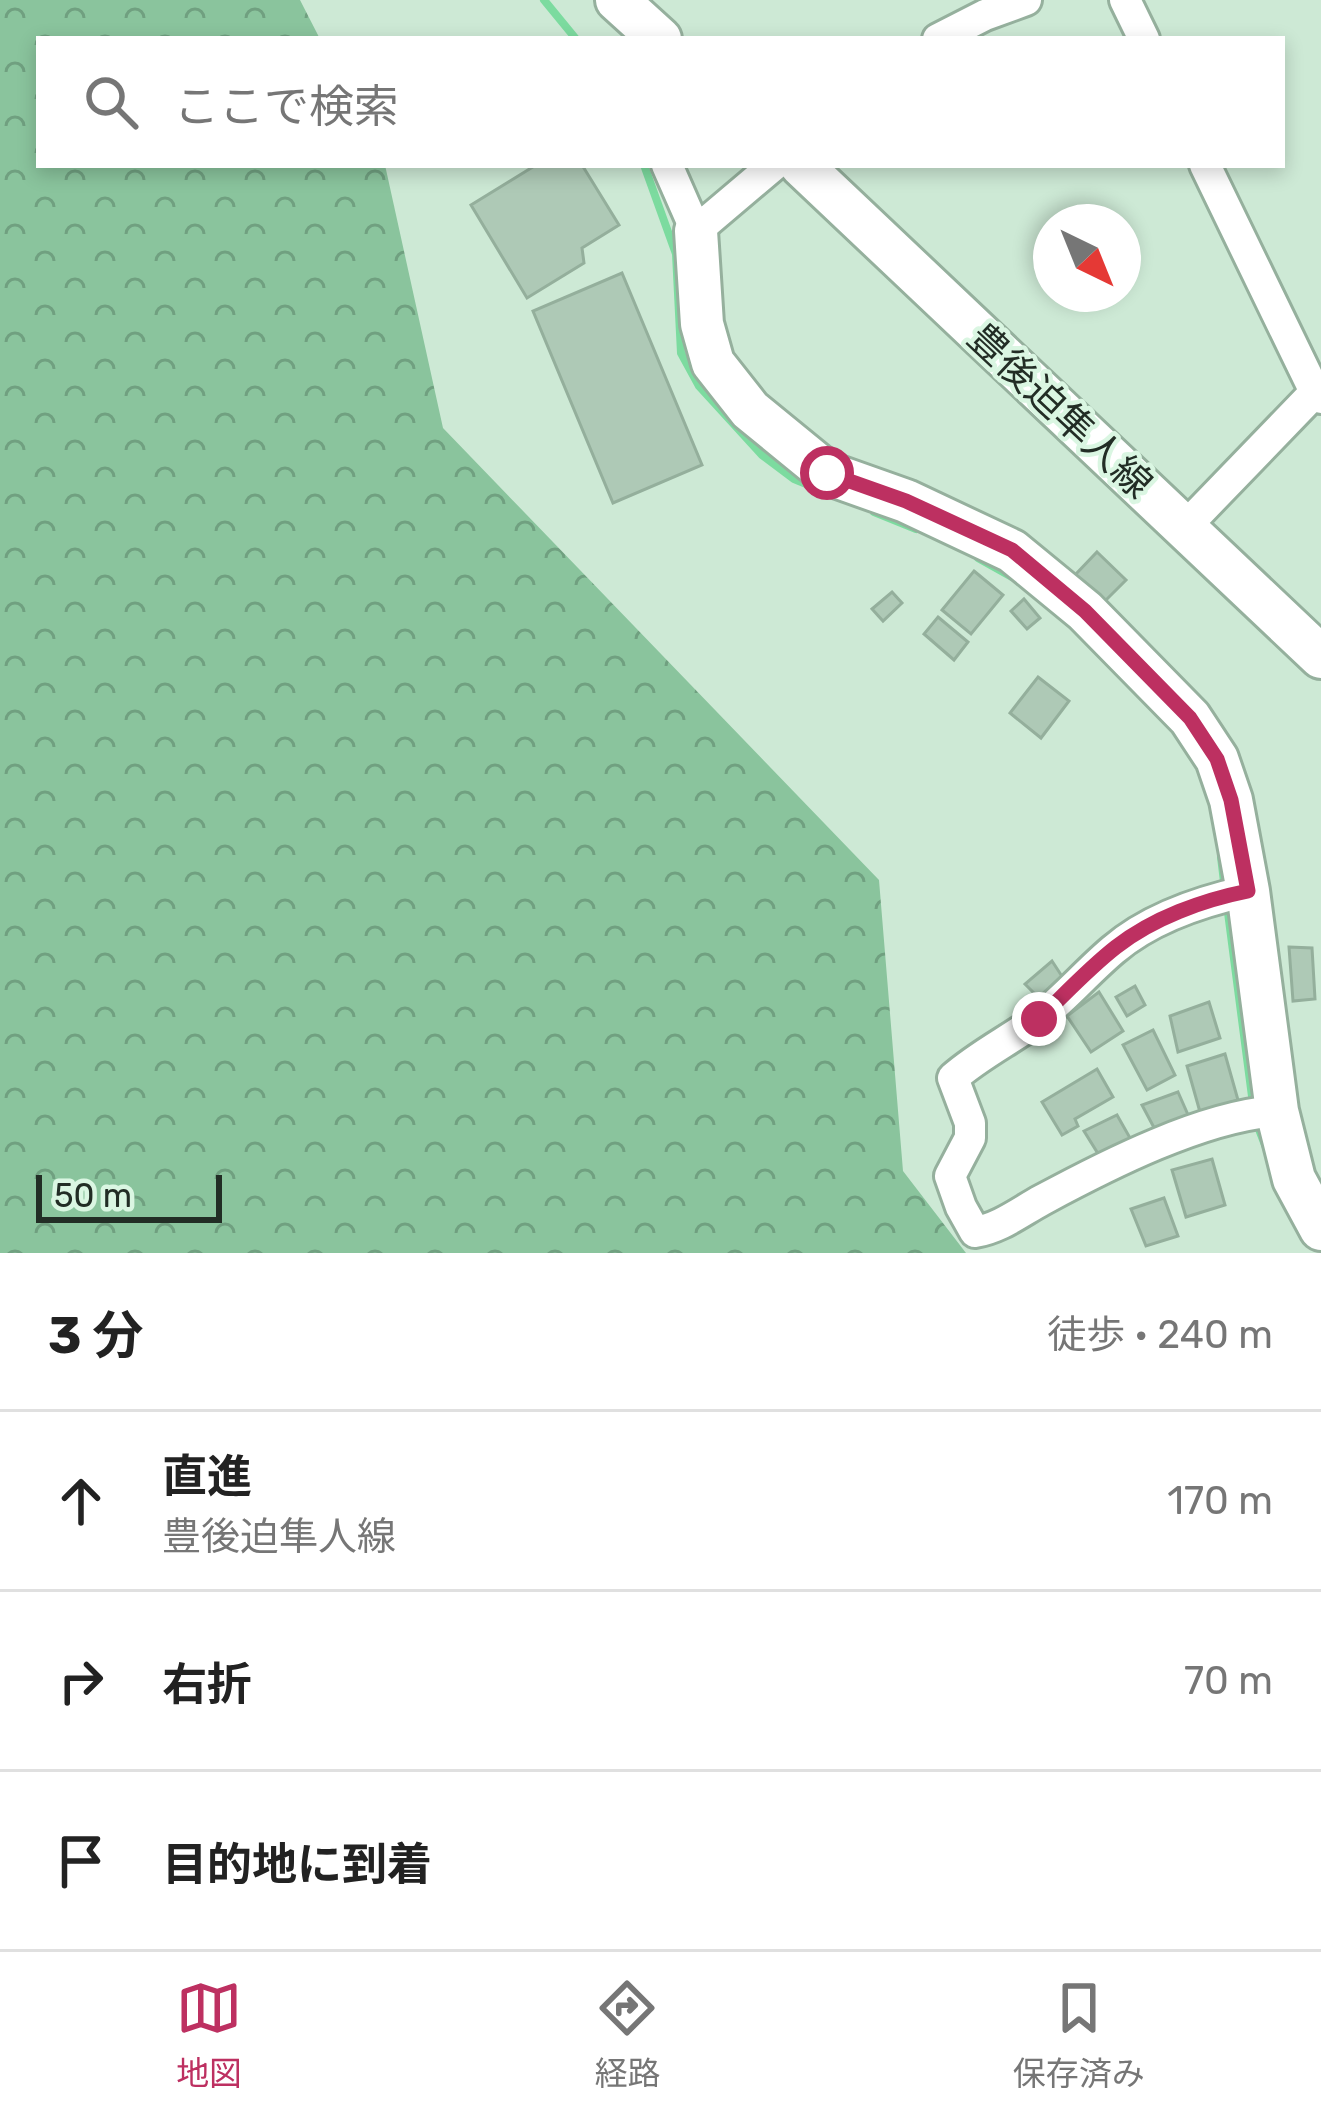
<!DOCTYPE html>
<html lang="ja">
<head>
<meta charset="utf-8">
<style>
  :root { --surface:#fff; --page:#f2f2f2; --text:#222; --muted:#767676; --line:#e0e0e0; --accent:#bd3061 }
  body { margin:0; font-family:Rubik,"Noto Sans JP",sans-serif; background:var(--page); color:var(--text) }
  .compass { position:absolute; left:1033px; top:204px; width:108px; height:108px; border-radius:50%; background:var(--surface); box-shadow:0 6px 18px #0003; rotate:137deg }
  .scale { position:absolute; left:36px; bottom:30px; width:186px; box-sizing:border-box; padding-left:12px; border:6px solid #222d25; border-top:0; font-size:33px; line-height:42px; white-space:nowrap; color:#222d25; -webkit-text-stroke:9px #daf6e2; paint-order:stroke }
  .stop { position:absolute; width:36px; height:36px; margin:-27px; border:9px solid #bd3061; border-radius:50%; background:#fff }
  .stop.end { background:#bd3061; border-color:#fff; box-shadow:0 3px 12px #0008 }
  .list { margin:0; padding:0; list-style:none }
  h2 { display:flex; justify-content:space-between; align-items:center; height:156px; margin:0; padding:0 48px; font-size:51px }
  h2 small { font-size:39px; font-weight:400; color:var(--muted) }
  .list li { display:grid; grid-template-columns:78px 1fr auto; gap:36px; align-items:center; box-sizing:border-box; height:180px; padding:0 48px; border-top:3px solid var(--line) }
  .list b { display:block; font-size:45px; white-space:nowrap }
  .list p { margin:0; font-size:39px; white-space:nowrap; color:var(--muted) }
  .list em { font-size:39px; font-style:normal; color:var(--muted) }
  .icon { flex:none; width:66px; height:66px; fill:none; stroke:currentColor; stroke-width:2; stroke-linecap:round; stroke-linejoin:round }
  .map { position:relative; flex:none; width:1321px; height:1253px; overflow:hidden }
  .search { position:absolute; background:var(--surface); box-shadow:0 6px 18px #0003; left:36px; right:36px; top:36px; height:132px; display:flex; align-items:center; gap:30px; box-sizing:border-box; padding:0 42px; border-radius:0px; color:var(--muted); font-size:45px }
  .sheet { height:696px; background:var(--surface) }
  nav { display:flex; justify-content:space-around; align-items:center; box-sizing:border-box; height:168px; border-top:3px solid var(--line); background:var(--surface); font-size:33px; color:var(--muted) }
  nav a { display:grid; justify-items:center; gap:6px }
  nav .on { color:var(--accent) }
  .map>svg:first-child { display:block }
  .forest { fill:url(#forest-crowns) }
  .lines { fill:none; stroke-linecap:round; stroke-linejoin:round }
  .stream { stroke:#7cdb9f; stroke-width:8 }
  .building { fill:#aec9b6; stroke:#94af9c; stroke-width:3 }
  .street-casing { stroke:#95b09d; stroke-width:36 }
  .secondary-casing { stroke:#95b09d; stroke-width:48 }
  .street { stroke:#fff; stroke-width:30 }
  .secondary { stroke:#fff; stroke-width:42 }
  .route { stroke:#bd3061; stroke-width:15 }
  .labels { text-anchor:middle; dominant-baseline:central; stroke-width:9; stroke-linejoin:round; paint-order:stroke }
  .street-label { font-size:39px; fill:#222d25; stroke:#daf6e2 }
</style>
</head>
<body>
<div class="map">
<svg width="1321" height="1253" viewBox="0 0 1321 1253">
  <defs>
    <pattern id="forest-crowns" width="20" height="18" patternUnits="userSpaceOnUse" patternTransform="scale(3)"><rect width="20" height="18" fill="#8ac49d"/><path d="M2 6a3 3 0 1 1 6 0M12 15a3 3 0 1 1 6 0" fill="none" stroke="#70a080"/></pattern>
  </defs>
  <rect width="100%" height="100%" fill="#cde9d5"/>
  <path class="forest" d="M0,0H300L320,39H39V165H385L443,428L879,880L903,1171L966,1253H0Z"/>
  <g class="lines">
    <path class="stream" d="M544,0L576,39
      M644,165L676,254L681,353L699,386L762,455L794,479L816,488
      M874,512L916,529
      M978,558L1012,577
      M1221,857L1225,890
      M1227,905L1253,1104
      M1255,1119L1267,1150"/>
  </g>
  <path class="building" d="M536,165H582L619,225L582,248L584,263L527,298L471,205Z
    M622,273L702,465L613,503L533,311Z
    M1097,552L1126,580L1103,603L1075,575Z
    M974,571L1003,595L971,634L942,610Z
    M892,592L902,603L883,621L872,609Z
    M1024,599L1040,618L1027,629L1011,611Z
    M938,617L968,642L954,660L924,634Z
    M1038,677L1069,701L1041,738L1010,713Z
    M1289,947L1312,948L1315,999L1293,1001Z
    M1052,961L1067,984L1045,1004L1025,984Z
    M1135,986L1145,1005L1127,1016L1116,997Z
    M1099,992L1123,1031L1091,1052L1067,1016Z
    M1209,1002L1220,1038L1178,1052L1170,1016Z
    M1153,1030L1175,1075L1147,1090L1123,1045Z
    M1225,1054L1238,1100L1200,1112L1187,1066Z
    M1097,1069L1113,1097L1075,1119L1078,1126L1062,1135L1042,1102Z
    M1178,1092L1192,1124L1159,1137L1142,1105Z
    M1117,1115L1134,1145L1102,1160L1084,1131Z
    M1212,1159L1225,1205L1186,1217L1172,1170Z
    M1164,1198L1178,1236L1146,1246L1131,1209Z"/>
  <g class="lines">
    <g class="street-casing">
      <path id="street" d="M1125,0L1144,39
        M938,39L985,15L1026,0
        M667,165L696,231L774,165
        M1205,165L1315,392L1321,398
        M1184,528L1321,386
        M1248,891C1202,901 1149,919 1113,950C1087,972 1064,999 1037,1020C1010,1040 979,1055 953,1078L970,1123V1138L950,1176L961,1207L975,1232C1000,1228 1020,1212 1042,1200C1107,1165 1203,1116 1277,1111"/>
    </g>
    <g class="secondary-casing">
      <path id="secondary" d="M617,0L660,39
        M801,165L1321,657
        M696,231L702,324L713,363L750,410L827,473L906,501L1012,551L1085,611L1190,718L1217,759L1231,800L1248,891L1277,1111L1294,1179L1321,1229"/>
    </g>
    <use href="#street" class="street"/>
    <use href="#secondary" class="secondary"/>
  </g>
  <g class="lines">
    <path class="route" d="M827,473L906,501L1012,550L1085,611L1190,718L1217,759L1231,800L1248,891C1203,900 1153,918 1116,947C1089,968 1064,995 1039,1019"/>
  </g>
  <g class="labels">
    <g class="street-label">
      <text transform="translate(1060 411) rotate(43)">豊後迫隼人線</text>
    </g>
  </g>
</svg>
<svg class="compass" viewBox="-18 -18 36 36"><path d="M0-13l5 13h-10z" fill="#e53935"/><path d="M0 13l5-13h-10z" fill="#767676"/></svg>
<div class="scale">50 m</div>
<div class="stop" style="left:827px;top:473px"></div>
<div class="stop end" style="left:1039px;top:1019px"></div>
<div class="search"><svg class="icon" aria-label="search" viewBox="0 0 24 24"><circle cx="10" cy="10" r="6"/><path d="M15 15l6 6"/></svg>ここで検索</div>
</div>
<section class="sheet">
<h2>3 分<small>徒歩 · 240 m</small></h2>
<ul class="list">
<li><svg class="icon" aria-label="ahead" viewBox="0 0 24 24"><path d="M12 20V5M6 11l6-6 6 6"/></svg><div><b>直進</b><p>豊後迫隼人線</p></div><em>170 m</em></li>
<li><svg class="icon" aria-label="right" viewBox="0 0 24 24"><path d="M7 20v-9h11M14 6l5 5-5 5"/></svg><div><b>右折</b></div><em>70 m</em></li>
<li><svg class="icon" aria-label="arrive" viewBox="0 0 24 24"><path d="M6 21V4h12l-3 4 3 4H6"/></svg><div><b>目的地に到着</b></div></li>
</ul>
</section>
<nav>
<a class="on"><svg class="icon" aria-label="map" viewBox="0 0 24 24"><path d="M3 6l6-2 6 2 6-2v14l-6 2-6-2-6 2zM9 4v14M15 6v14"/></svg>地図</a>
<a><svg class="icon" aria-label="directions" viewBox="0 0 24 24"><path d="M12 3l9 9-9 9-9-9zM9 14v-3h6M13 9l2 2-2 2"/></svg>経路</a>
<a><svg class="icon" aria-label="saved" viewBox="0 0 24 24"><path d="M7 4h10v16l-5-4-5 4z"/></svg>保存済み</a>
</nav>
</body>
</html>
